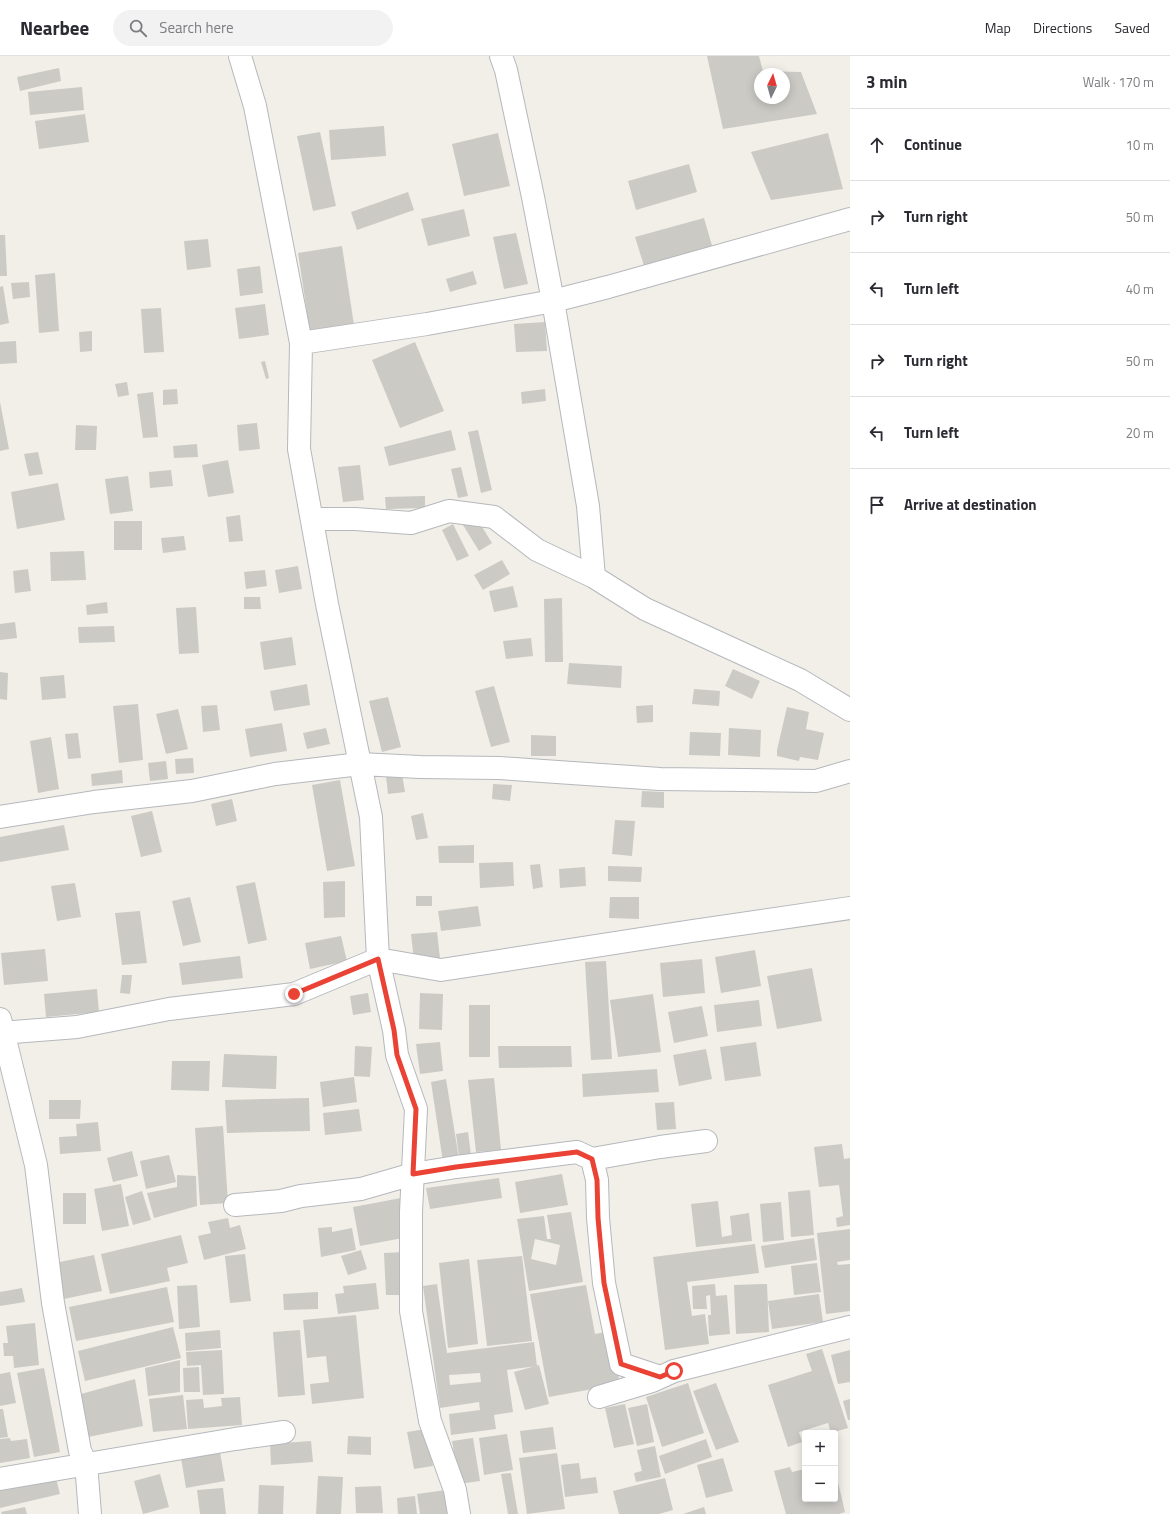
<!DOCTYPE html>
<html lang="en">
<head>
<meta charset="utf-8">
<style>
  :root { --surface:#fff; --page:#f2f2f3; --text:#2b2b33; --muted:#7c7c81; --line:#e1e1e2 }
  body { margin:0; font-family:"Titillium Web",sans-serif; background:var(--page); color:var(--text) }
  .controls { position:absolute; right:12px; bottom:12px; display:grid; overflow:hidden; border-radius:4px; box-shadow:0 2px 10px #0003 }
  .controls button { width:36px; height:36px; display:grid; place-items:center; padding:0; border:0; border-bottom:1px solid var(--line); background:var(--surface); color:var(--text); font:20px sans-serif }
  .compass { position:absolute; left:754px; top:12px; width:36px; height:36px; border-radius:50%; background:var(--surface); box-shadow:0 2px 10px #0003; rotate:5deg }
  .stop { position:absolute; width:12px; height:12px; margin:-9px; border:3px solid #ea4335; border-radius:50%; background:#fff }
  .stop.end { background:#ea4335; border-color:#fff; box-shadow:0 1px 4px #0008 }
  .list { margin:0; padding:0; list-style:none }
  h2 { display:flex; justify-content:space-between; align-items:center; height:52px; margin:0; padding:0 16px; font-size:17px }
  h2 small { font-size:13px; font-weight:400; color:var(--muted) }
  .list li { display:grid; grid-template-columns:26px 1fr auto; gap:12px; align-items:center; box-sizing:border-box; height:72px; padding:0 16px; border-top:1px solid var(--line) }
  .list b { display:block; font-size:15px; white-space:nowrap }
  .list em { font-size:13px; font-style:normal; color:var(--muted) }
  .icon { flex:none; width:22px; height:22px; fill:none; stroke:currentColor; stroke-width:2; stroke-linecap:round; stroke-linejoin:round }
  .map { position:relative; flex:none; width:850px; height:1458px; overflow:hidden }
  header { display:flex; align-items:center; gap:24px; box-sizing:border-box; height:56px; padding:0 20px; background:var(--surface); border-bottom:1px solid var(--line) }
  header strong { font-size:19px }
  nav { display:flex; gap:22px; margin-inline-start:auto; font-size:14px }
  .search { width:280px; height:36px; background:var(--page); display:flex; align-items:center; gap:10px; box-sizing:border-box; padding:0 14px; border-radius:22px; color:var(--muted); font-size:15px }
  main { display:flex }
  aside { flex:1; background:var(--surface) }
  .map>svg:first-child { display:block }
  .building { fill:#cccac5; fill-rule:evenodd }
  .lines { fill:none; stroke-linecap:round; stroke-linejoin:round }
  .minor-casing { stroke:#b5b8bc; stroke-width:24 }
  .minor { stroke:#fff; stroke-width:22 }
  .route { stroke:#ea4335; stroke-width:5 }
</style>
</head>
<body>
<header>
<strong>Nearbee</strong>
<div class="search"><svg class="icon" aria-label="search" viewBox="0 0 24 24"><circle cx="10" cy="10" r="6"/><path d="M15 15l6 6"/></svg>Search here</div>
<nav><a>Map</a><a>Directions</a><a>Saved</a></nav>
</header>
<main>
<div class="map">
<svg width="850" height="1458" viewBox="0 0 850 1458">
  <rect width="100%" height="100%" fill="#f1efe8"/>
  <path class="building" d="M707,0H759L763,15L801,16L817,58L723,73ZM760,18H784V42H760Z
    M59,12L61,25L20,35L17,21Z
    M82,31L84,54L30,59L28,36Z
    M85,58L89,86L39,93L35,65Z
    M384,70L386,100L331,104L329,74Z
    M320,76L336,150L313,155L297,80Z
    M498,77L510,130L464,140L452,88Z
    M828,77L843,133L771,144L751,96Z
    M689,108L697,136L636,154L628,125Z
    M408,136L414,154L357,174L351,156Z
    M464,153L470,180L428,190L421,163Z
    M704,162L713,193L645,213L635,181Z
    M516,177L528,228L504,233L493,181Z
    M0,179H5L7,220H0Z
    M208,183L211,211L187,214L184,185Z
    M342,190L354,269L310,276L298,197Z
    M260,210L263,237L240,240L237,213Z
    M473,215L477,228L450,236L446,223Z
    M55,217L59,275L39,277L35,219Z
    M29,226L30,241L13,243L11,227Z
    M3,230L9,267L0,269V231Z
    M265,248L269,279L239,283L235,252Z
    M161,252L164,296L144,297L141,253Z
    M545,266L547,295L516,296L514,268Z
    M92,275V295L80,296L79,276Z
    M16,285L17,307L0,308V286Z
    M415,286L444,355L400,372L372,304Z
    M265,305L269,322L266,323L261,306Z
    M127,326L129,339L118,341L115,328Z
    M177,333L178,348L163,349V334Z
    M545,333L546,345L522,348L521,336Z
    M153,336L158,381L143,382L137,338Z
    M0,346L9,393L0,395Z
    M257,367L260,393L239,395L237,369Z
    M76,369L97,370L96,394H75Z
    M451,374L456,394L389,410L384,391Z
    M478,374L492,434L481,437L468,376Z
    M197,388L198,401L174,402L173,390Z
    M38,396L43,418L29,420L24,398Z
    M228,404L234,437L208,441L202,409Z
    M360,409L364,444L343,446L338,411Z
    M461,411L468,440L458,442L451,413Z
    M171,414L173,430L150,432L149,416Z
    M128,420L133,455L110,458L105,423Z
    M58,427L65,464L17,473L11,436Z
    M425,440V452L386,453L385,441Z
    M240,459L243,485L229,486L226,461Z
    M476,461L492,487L479,495L463,469Z
    M114,465H142V494H114Z
    M453,468L469,500L457,505L442,474Z
    M184,480L186,494L163,497L161,482Z
    M84,495L86,524L51,525L50,496Z
    M502,504L510,518L483,534L474,519Z
    M298,510L302,533L279,537L275,514Z
    M28,513L31,535L15,537L13,515Z
    M265,514L267,530L246,533L244,516Z
    M513,530L518,551L494,556L489,535Z
    M244,541H260L261,553H244Z
    M562,542L563,606H545L544,543Z
    M107,546L108,557L87,559L86,549Z
    M196,551L199,597L179,598L176,552Z
    M15,566L17,582L0,584V568Z
    M114,570L115,586L79,587L78,571Z
    M292,581L296,609L264,614L260,586Z
    M531,582L533,600L506,603L503,585Z
    M569,607L622,610L621,632L567,628Z
    M733,613L760,625L752,643L725,630Z
    M0,616L8,617L7,644L0,643Z
    M64,619L66,642L42,644L40,621Z
    M307,628L310,649L274,655L270,635Z
    M494,630L510,686L491,691L475,635Z
    M694,633L720,635L719,650L692,648Z
    M388,641L401,691L382,696L369,645Z
    M138,648L143,704L119,707L113,650Z
    M217,649L220,674L203,676L201,650Z
    M653,649V666L637,667L636,650Z
    M787,651L809,656L806,673L824,677L818,704L800,701L799,705L777,700V694Z
    M178,653L188,693L166,698L156,658Z
    M282,667L287,695L250,701L245,673Z
    M326,672L330,688L307,693L303,677Z
    M729,672L761,674L760,701L728,699Z
    M690,676L721,677L720,700L689,699Z
    M78,677L81,702L68,703L65,678Z
    M531,679L556,680V700H531Z
    M51,681L59,733L38,737L30,685Z
    M193,702L194,717L176,718L175,703Z
    M166,705L168,723L150,725L148,707Z
    M122,714L123,727L92,730L91,718Z
    M402,718L405,736L388,738L386,720Z
    M340,724L355,810L327,815L312,729Z
    M493,728L512,729L510,745L492,743Z
    M642,735L664,736V752L641,751Z
    M232,743L237,765L216,770L211,748Z
    M152,755L162,796L141,801L131,760Z
    M423,757L428,782L416,784L411,760Z
    M615,764L635,765L632,800L612,798Z
    M64,769L69,794L0,806V781Z
    M474,789V807H439L438,790Z
    M513,806L514,830L480,832L479,807Z
    M540,808L543,831L533,833L530,809Z
    M608,810L642,811L641,826L608,825Z
    M585,811L586,830L560,832L559,813Z
    M345,825V861L324,862L323,826Z
    M255,826L267,884L248,888L236,830Z
    M75,827L81,861L57,865L51,830Z
    M416,840H432V850H416Z
    M190,841L201,886L183,890L172,845Z
    M610,841H639V863L609,862Z
    M478,850L481,870L441,875L438,855Z
    M140,855L147,907L122,909L115,857Z
    M437,876L440,902L414,905L411,878Z
    M341,880L347,905L310,913L305,887Z
    M45,893L48,925L4,929L1,897Z
    M755,894L761,930L721,937L715,901Z
    M240,900L243,922L182,929L179,907Z
    M702,903L705,937L663,941L660,907Z
    M606,905L612,1003L591,1004L585,906Z
    M812,912L822,965L777,973L767,920Z
    M122,919H132L130,938L120,937Z
    M97,933L99,956L46,961L44,938Z
    M368,937L371,956L353,959L350,940Z
    M420,937L443,938L442,974L419,973Z
    M653,938L661,996L618,1001L610,944Z
    M759,944L762,970L717,976L714,949Z
    M469,949H490V1001H469Z
    M702,950L708,980L674,987L668,956Z
    M440,986L443,1015L420,1018L416,988Z
    M756,986L761,1020L725,1025L720,991Z
    M355,990L372,991L370,1021L354,1020Z
    M498,990H571L572,1011L499,1012Z
    M706,993L712,1023L679,1030L673,999Z
    M224,998L277,1000L276,1033L222,1031Z
    M172,1005H210L209,1035L171,1034Z
    M657,1013L659,1036L583,1041L582,1018Z
    M354,1021L357,1046L323,1051L320,1026Z
    M494,1022L501,1094L476,1096L468,1024Z
    M446,1023L459,1103L443,1106L431,1026Z
    M309,1042L310,1075L227,1077L225,1044Z
    M49,1044H81L80,1063H49Z
    M674,1046L676,1073L657,1074L655,1047Z
    M359,1053L362,1075L325,1079L323,1057Z
    M98,1066L101,1095L60,1098L59,1081L77,1080L76,1068Z
    M223,1070L228,1147L200,1149L195,1072Z
    M468,1076L471,1099L459,1100L456,1078Z
    M842,1088L844,1103L850,1102V1169L837,1171L836,1162L843,1160L839,1129L819,1131L814,1091Z
    M132,1095L138,1120L113,1126L107,1102Z
    M169,1099L176,1126L146,1133L140,1105Z
    M562,1118L568,1149L520,1157L515,1126Z
    M177,1119L196,1120L197,1150L154,1162L147,1137L177,1131Z
    M499,1122L502,1142L430,1153L426,1132Z
    M121,1128L129,1170L102,1175L94,1133Z
    M810,1134L814,1179L791,1181L788,1136Z
    M142,1135L151,1164L133,1169L125,1141Z
    M63,1137H86V1168H63Z
    M401,1142L408,1181L360,1190L353,1151Z
    M718,1145L722,1181L732,1179L730,1160L749,1157L752,1185L696,1191L691,1148Z
    M781,1146L784,1184L763,1186L760,1148Z
    M571,1156L583,1226L529,1235L517,1163L544,1160L547,1183H551L547,1159ZM535,1183L560,1189L556,1209L531,1203Z
    M228,1162L230,1172L240,1169L246,1193L204,1204L198,1180L211,1177L208,1166Z
    M332,1171V1176L352,1172L356,1194L321,1201L318,1172Z
    M850,1173V1204L837,1206L838,1209L850,1208V1255L826,1258L817,1177Z
    M181,1179L188,1207L167,1212L170,1225L110,1238L101,1198Z
    M814,1182L817,1204L765,1212L761,1190Z
    M755,1188L759,1217L687,1226L692,1260L705,1258L709,1288L665,1294L653,1201Z
    M361,1194L367,1213L348,1219L341,1200Z
    M404,1196L406,1239H386L384,1197Z
    M245,1198L251,1245L230,1247L225,1200Z
    M94,1199L102,1235L59,1244L50,1208Z
    M522,1200L532,1285L487,1290L477,1204Z
    M469,1203L478,1288L448,1292L439,1207Z
    M817,1207L821,1236L794,1239L791,1210Z
    M376,1227L379,1253L338,1258L335,1238L344,1237L343,1230Z
    M437,1228L447,1297L534,1286L537,1310L507,1314L513,1356L494,1359L496,1373L451,1379L449,1358L480,1354L479,1346L440,1352L423,1230ZM480,1317L481,1326L450,1329L449,1319Z
    M715,1228L716,1240L727,1239L730,1278L709,1280L708,1259H711L710,1239L706,1240L707,1253H693L692,1230Z
    M767,1228L769,1276L736,1278L734,1229Z
    M197,1229L200,1271L179,1273L177,1230Z
    M586,1229L595,1278L610,1275L620,1328L549,1341L530,1238Z
    M167,1231L174,1266L76,1285L69,1251Z
    M22,1232L25,1246L0,1250V1236Z
    M318,1236V1253L284,1254L283,1238Z
    M819,1238L823,1266L772,1273L768,1245Z
    M356,1259L364,1342L312,1348L310,1328L329,1326L326,1300L307,1302L303,1264Z
    M35,1267L39,1309L14,1312L13,1300H4L3,1287H8L6,1270Z
    M173,1271L181,1302L85,1325L78,1295Z
    M220,1274L221,1292L186,1295L185,1277Z
    M300,1274L305,1339L278,1341L273,1276Z
    M822,1293L848,1372L831,1377L828,1367L799,1376L802,1386L788,1391L768,1329L812,1315L806,1298Z
    M222,1294L224,1338L203,1339L201,1309L187,1310L186,1296Z
    M850,1294V1326L838,1328L831,1299Z
    M180,1304V1336L148,1340L145,1312Z
    M539,1309L549,1348L525,1354L514,1316Z
    M199,1311L200,1336H184L183,1312Z
    M44,1312L60,1396L34,1401L17,1317Z
    M10,1316L16,1347L0,1350V1318Z
    M135,1323L143,1370L88,1381L81,1338Z
    M688,1327L704,1377L662,1391L646,1341Z
    M716,1327L739,1386L716,1394L693,1335Z
    M183,1339L187,1373L153,1376L149,1343Z
    M240,1341L242,1369L188,1373L186,1344L203,1343L204,1352L222,1350L221,1342Z
    M850,1343V1364H848L843,1345Z
    M625,1348L634,1388L614,1392L605,1352Z
    M647,1348L654,1386L637,1390L628,1352Z
    M0,1353H3L8,1381L0,1382Z
    M553,1371L556,1393L523,1397L520,1375Z
    M426,1373L433,1410L414,1413L407,1376Z
    M507,1378L513,1414L484,1419L479,1382Z
    M348,1380L371,1381V1399L347,1398Z
    M10,1382L11,1385L27,1383L30,1402L0,1407V1383Z
    M473,1382L480,1425L459,1428L452,1385Z
    M706,1383L712,1401L665,1418L659,1400Z
    M311,1385L313,1406L271,1409L270,1388Z
    M655,1390L661,1421L636,1426L634,1417L642,1415L637,1394Z
    M220,1396L225,1425L186,1432L181,1402Z
    M557,1397L565,1453L527,1458L519,1402Z
    M723,1402L733,1435L706,1442L697,1409Z
    M579,1407L581,1423L596,1421L598,1437L565,1441L561,1409Z
    M790,1411L792,1416L805,1413V1443H835L836,1418L845,1456L839,1458H786L774,1415Z
    M511,1417L518,1458H508L501,1418Z
    M160,1418L169,1451L143,1458L134,1425Z
    M318,1420L343,1421L341,1458H316Z
    M56,1422L60,1438L0,1452V1435Z
    M665,1422L673,1454L659,1458H619L613,1435Z
    M259,1429L284,1430L283,1458H258Z
    M381,1430L383,1457H356L355,1431Z
    M223,1432L226,1458H200L197,1434Z
    M446,1434L449,1458H420L417,1438Z
    M415,1440L417,1458H398L397,1442Z
    M25,1451L27,1458H2L1,1456Z
    M704,1451L706,1458H683Z"/>
  <g class="lines">
    <g class="minor-casing">
      <path id="minor" d="M240,0L255,50L301,287
        M501,0L506,14L533,141L553,245L588,450L594,521L645,553L800,624L850,654
        M312,463H355L411,467L449,455L494,461L537,494L594,521
        M0,761L94,746L192,735L275,718L360,708L420,711L499,712L660,723L816,725L850,715
        M0,963L36,1109L53,1247L80,1395L86,1407L90,1458
        M0,977L77,971L169,953L294,938L378,903L371,761L327,548L299,393L301,287L427,268L553,245L608,231L850,163
        M592,1103L660,1091L706,1085
        M235,1149L281,1145L301,1140L361,1133L413,1118L456,1111L577,1096L592,1103L597,1124L598,1162L604,1227L621,1308L660,1321
        M599,1341L652,1325L674,1315L850,1271
        M0,1423L235,1383L284,1376
        M459,1458L455,1434L430,1365L411,1255V1156L416,1053L397,999L394,974L378,903L441,914L692,875L850,852"/>
    </g>
    <use href="#minor" class="minor"/>
  </g>
  <g class="lines">
    <path class="route" d="M294,938L378,903L394,974L397,999L416,1053L413,1118L456,1111L577,1096L592,1103L597,1124L598,1162L604,1227L621,1308L660,1321L674,1315"/>
  </g>
</svg>
<div class="controls">
<button>+</button>
<button>−</button>
</div>
<svg class="compass" viewBox="-18 -18 36 36"><path d="M0-13l5 13h-10z" fill="#e53935"/><path d="M0 13l5-13h-10z" fill="#7c7c81"/></svg>
<div class="stop" style="left:674px;top:1315px"></div>
<div class="stop end" style="left:294px;top:938px"></div>
</div>
<aside>
<h2>3 min<small>Walk · 170 m</small></h2>
<ul class="list">
<li><svg class="icon" aria-label="ahead" viewBox="0 0 24 24"><path d="M12 20V5M6 11l6-6 6 6"/></svg><div><b>Continue</b></div><em>10 m</em></li>
<li><svg class="icon" aria-label="right" viewBox="0 0 24 24"><path d="M7 20v-9h11M14 6l5 5-5 5"/></svg><div><b>Turn right</b></div><em>50 m</em></li>
<li><svg class="icon" aria-label="left" viewBox="0 0 24 24"><path d="M17 20v-9H6M10 6l-5 5 5 5"/></svg><div><b>Turn left</b></div><em>40 m</em></li>
<li><svg class="icon" aria-label="right" viewBox="0 0 24 24"><path d="M7 20v-9h11M14 6l5 5-5 5"/></svg><div><b>Turn right</b></div><em>50 m</em></li>
<li><svg class="icon" aria-label="left" viewBox="0 0 24 24"><path d="M17 20v-9H6M10 6l-5 5 5 5"/></svg><div><b>Turn left</b></div><em>20 m</em></li>
<li><svg class="icon" aria-label="arrive" viewBox="0 0 24 24"><path d="M6 21V4h12l-3 4 3 4H6"/></svg><div><b>Arrive at destination</b></div></li>
</ul>
</aside>
</main>
</body>
</html>
